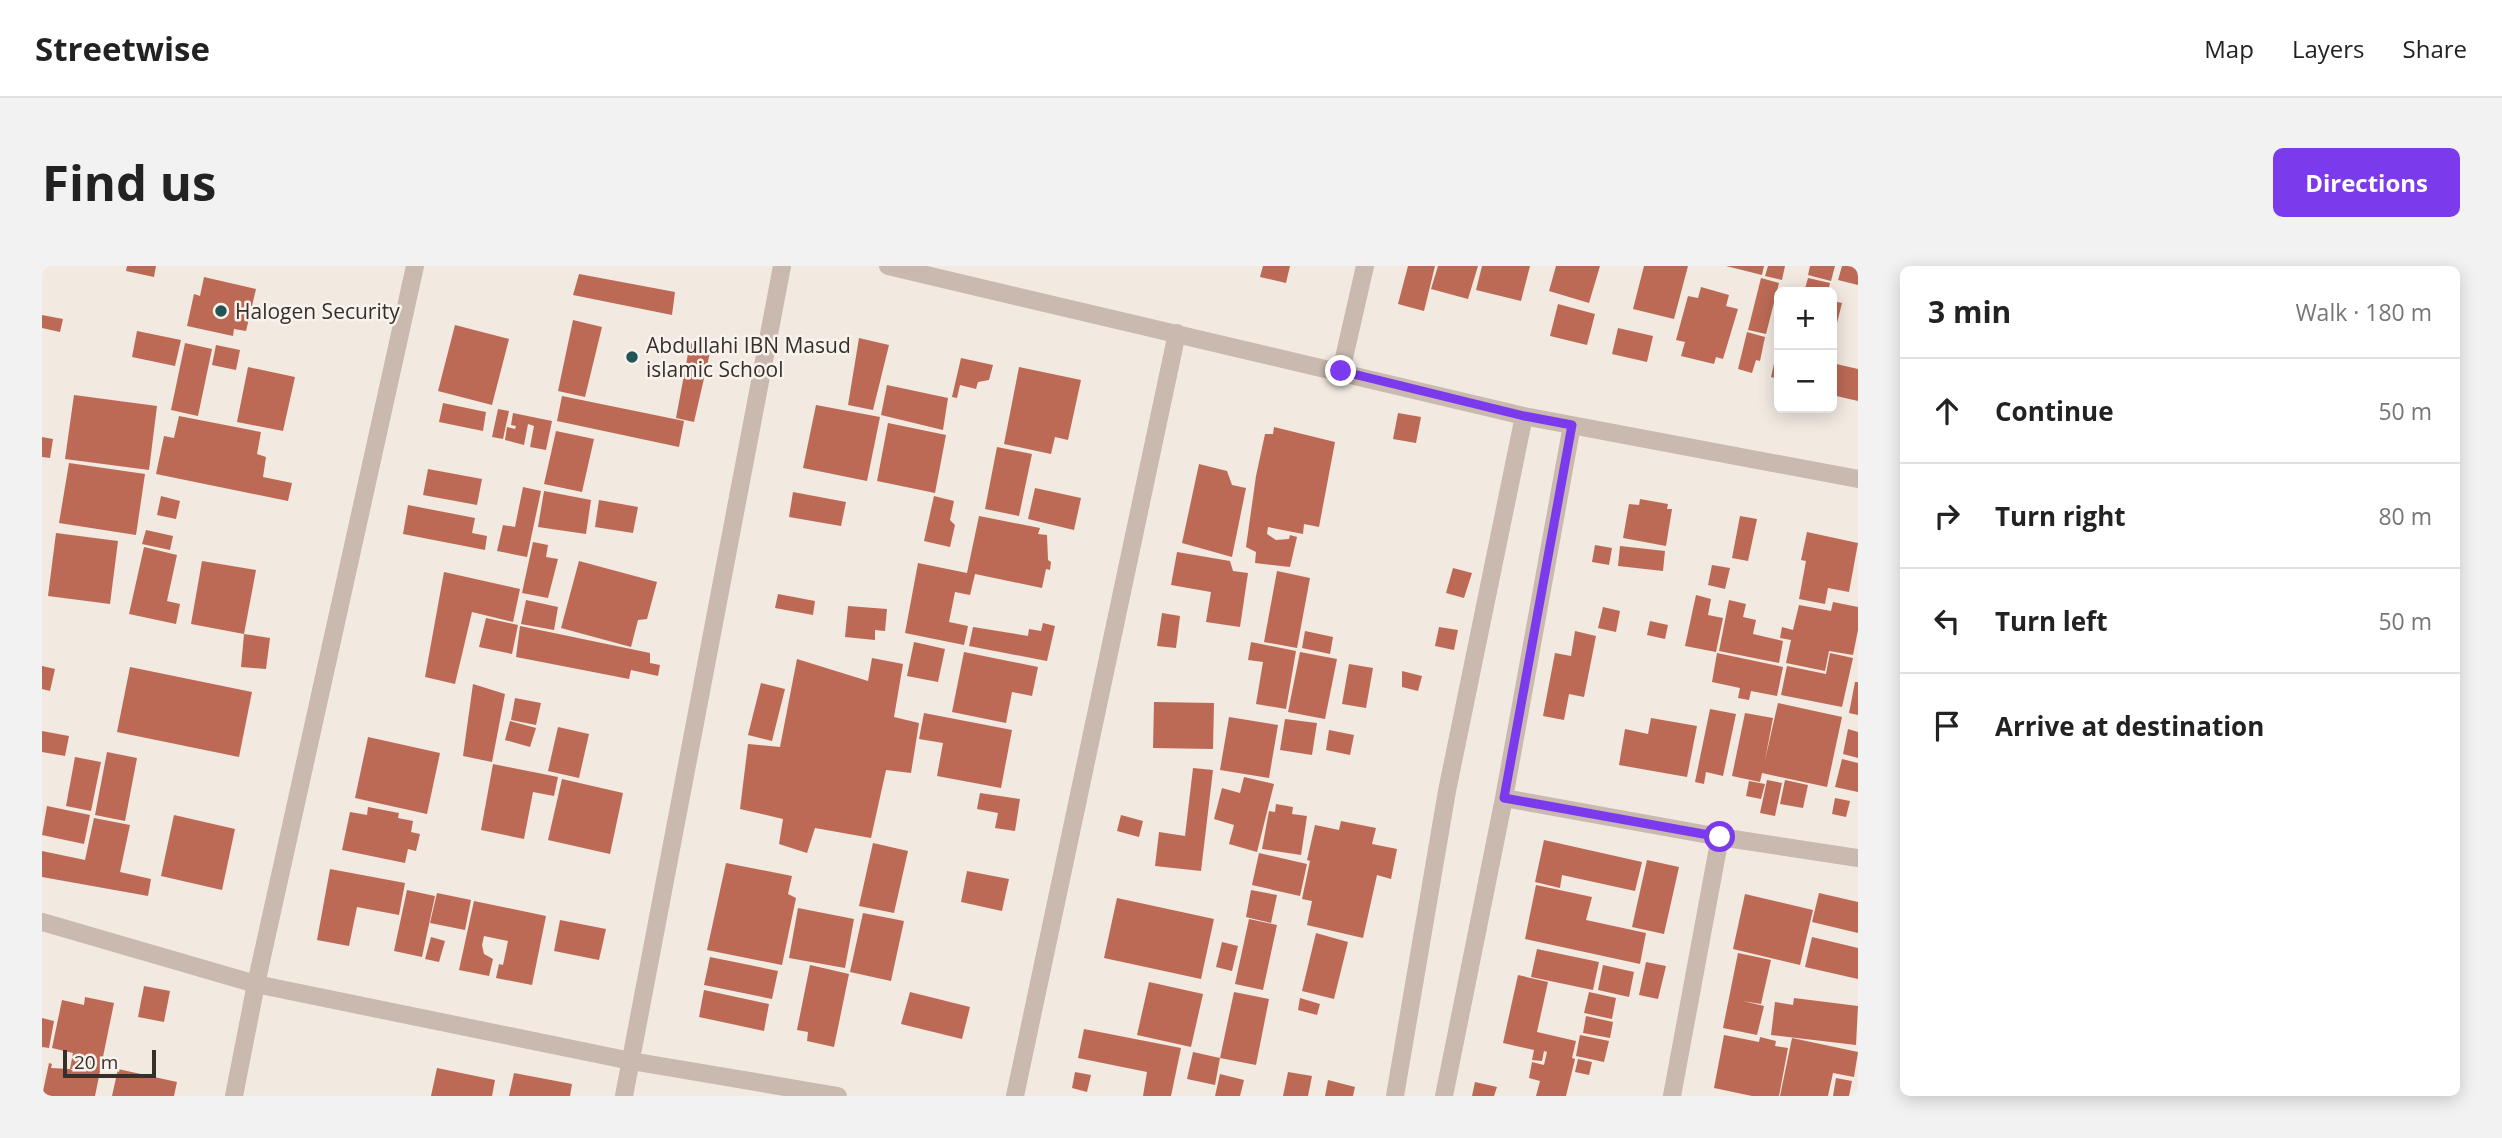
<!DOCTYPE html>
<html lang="en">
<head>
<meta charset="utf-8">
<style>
  :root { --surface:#fff; --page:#f2f2f2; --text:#222; --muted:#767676; --line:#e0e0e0; --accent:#7c3aed }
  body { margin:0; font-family:"Open Sans",sans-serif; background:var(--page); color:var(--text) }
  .controls { position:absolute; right:21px; top:21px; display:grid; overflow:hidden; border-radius:10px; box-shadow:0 4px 18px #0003 }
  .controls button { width:63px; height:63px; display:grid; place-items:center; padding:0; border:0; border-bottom:2px solid var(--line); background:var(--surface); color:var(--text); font:35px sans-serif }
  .scale { position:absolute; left:21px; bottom:18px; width:93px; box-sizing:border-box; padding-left:7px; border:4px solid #382f2b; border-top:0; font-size:19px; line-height:24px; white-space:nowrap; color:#382f2b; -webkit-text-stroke:5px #f9f3ed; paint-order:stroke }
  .stop { position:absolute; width:21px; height:21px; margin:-16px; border:5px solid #7c3aed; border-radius:50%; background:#fff }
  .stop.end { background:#7c3aed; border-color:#fff; box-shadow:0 2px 7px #0008 }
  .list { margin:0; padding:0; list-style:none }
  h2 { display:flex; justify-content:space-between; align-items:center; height:91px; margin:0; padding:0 28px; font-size:30px }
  h2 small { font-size:23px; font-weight:400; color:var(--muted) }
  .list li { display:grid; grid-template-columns:46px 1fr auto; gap:21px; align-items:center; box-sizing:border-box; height:105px; padding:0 28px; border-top:2px solid var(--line) }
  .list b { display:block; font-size:26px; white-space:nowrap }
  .list em { font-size:23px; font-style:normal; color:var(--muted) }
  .icon { flex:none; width:38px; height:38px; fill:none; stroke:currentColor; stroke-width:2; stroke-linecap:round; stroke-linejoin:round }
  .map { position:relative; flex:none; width:1816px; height:830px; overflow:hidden; border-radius:10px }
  header { display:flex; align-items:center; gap:42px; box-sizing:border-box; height:98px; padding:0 35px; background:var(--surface); border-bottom:2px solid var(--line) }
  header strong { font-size:33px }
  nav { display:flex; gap:38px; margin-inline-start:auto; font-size:24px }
  .intro { display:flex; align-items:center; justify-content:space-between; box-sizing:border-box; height:168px; padding:0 42px }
  h1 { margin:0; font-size:49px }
  .button { padding:18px 32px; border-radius:10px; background:var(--accent); color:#fff; font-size:24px; font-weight:700 }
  main { display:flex; gap:42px; padding:0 42px }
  aside { flex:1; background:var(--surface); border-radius:10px; box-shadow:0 4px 18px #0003 }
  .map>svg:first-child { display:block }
  .building { fill:#bc6a55 }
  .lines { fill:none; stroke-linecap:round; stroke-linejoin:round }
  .street { stroke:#c9b9ae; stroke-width:18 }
  .route { stroke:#7c3aed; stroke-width:9 }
  .poi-dot { fill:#245556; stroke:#f9f3ed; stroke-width:2.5 }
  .labels { text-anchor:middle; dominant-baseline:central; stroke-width:5; stroke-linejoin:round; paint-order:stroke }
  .poi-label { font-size:21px; fill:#382f2b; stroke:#f9f3ed; text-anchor:start }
</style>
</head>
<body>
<header>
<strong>Streetwise</strong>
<nav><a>Map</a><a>Layers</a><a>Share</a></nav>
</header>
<div class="intro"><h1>Find us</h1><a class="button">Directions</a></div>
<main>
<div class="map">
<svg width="1816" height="830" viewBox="0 0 1816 830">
  <rect width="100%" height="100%" fill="#f2e9e1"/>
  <path class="building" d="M85,0H114L112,11L84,5Z
    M1221,0H1248L1244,17L1218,11Z
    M1366,0H1393L1382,45L1356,38Z
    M1396,0H1436L1426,33L1389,23Z
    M1440,0H1488L1479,35L1434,24Z
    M1514,0H1558L1547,37L1507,25Z
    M1602,0H1646L1632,53L1591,43Z
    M1684,0H1722L1720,9Z
    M1726,0H1743L1740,14L1723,10Z
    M1768,0H1793L1789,15L1766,9Z
    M1800,0H1816V19L1796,14Z
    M537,8L633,26L630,49L531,29Z
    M162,11L214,23L204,65L192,63L191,70L145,60L152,28L158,30Z
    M1719,12L1737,17L1724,68L1706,64Z
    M1766,12L1788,17L1786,26H1762Z
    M1659,21L1687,29L1684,40L1696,43L1681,93L1674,91L1672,98L1639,90L1643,76L1634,74L1646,30L1656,32Z
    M1790,35L1800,37L1791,73L1790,72Z
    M1516,38L1553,48L1545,79L1508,70Z
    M0,49L21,53L18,66L0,62Z
    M531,54L560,61L543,131L516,125Z
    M413,59L467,73L450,139L396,125Z
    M1576,62L1611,70L1605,96L1570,88Z
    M95,65L139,74L133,100L90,91Z
    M1705,66L1723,71L1718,95L1714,94L1710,107L1696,103Z
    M817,72L847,79L831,144L806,139Z
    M143,77L170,83L156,150L129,144Z
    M648,77L669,82L652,156L634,152Z
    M174,79L198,84L194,104L170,99Z
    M1736,80L1737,81V113L1729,111Z
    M919,92L951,99L947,114L936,116L934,123L918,119L915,132L910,131Z
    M1790,97L1816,103V135L1790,129Z
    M206,101L253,111L241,165L195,156Z
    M977,101L1039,114L1026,174L1013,171L1009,188L962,178Z
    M845,119L906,132L901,164L839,149Z
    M32,129L115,140L107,204L23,193Z
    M520,130L642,155L637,181L515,155Z
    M401,137L444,146L441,165L397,156Z
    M774,139L838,151L825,215L761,202Z
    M456,143L467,145L461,173L450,171Z
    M471,147L510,155L504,184L488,181L492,160L486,158L482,179L463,174L465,161L473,163L474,160L469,159Z
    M1356,147L1379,151L1374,177L1351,173Z
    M137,150L219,166L215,188L224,191L221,211L250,217L246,235L114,208L122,170L132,172Z
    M846,157L904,169L893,227L835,215Z
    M1232,161L1293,176L1277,261L1262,258L1261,268L1226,261L1225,268L1234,274L1247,273L1248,269L1255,271L1248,301L1213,297L1214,286L1204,281L1214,210L1223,168H1231Z
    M514,165L552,173L540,226L502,218Z
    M0,171L11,173L8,192L0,191Z
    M955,181L990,188L977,250L943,243Z
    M27,197L103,208L94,269L17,257Z
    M1157,198L1185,205L1190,219L1204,222L1190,291L1140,277Z
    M386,203L440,213L435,239L381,229Z
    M481,221L499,225L485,291L455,285L461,259L473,261Z
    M993,222L1039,232L1032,264L986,253Z
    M502,225L549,234L544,268L496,261Z
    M751,226L804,236L799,260L747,251Z
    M119,230L138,235L134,253L115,249Z
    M892,230L912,235L908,254L913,259L908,281L882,275Z
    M1598,233L1626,238L1625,243H1630L1624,280L1581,272L1587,238L1597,239Z
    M557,234L596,241L591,267L553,261Z
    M366,239L433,252L430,267L445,270L443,284L361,268Z
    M937,250L998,262L996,268L1005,269L1006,294L1009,296L1008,304L1004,303L1000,322L933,308L928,329L913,326L907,356L926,360L922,379L863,367L876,297L925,307Z
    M1698,250L1715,253L1706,295L1690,292Z
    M104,264L131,270L128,284L100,278Z
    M1765,266L1816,277L1807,326L1786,322L1783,338L1757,333L1764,295L1759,294Z
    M14,267L76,275L68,338L6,330Z
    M491,276L506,279L504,291L516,293L506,332L480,327Z
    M1553,279L1570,282L1567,299L1550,296Z
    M1578,280L1623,285L1621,305L1576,300Z
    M102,281L135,289L125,335L138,338L134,358L87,348Z
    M1135,286L1188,295L1191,305L1206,307L1198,361L1164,356L1169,326L1129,319Z
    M160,295L214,304L202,368L149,358Z
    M537,295L615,316L605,353L596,354L589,381L519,362Z
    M1670,299L1688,302L1683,323L1666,319Z
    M1411,302L1430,307L1422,332L1404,327Z
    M1235,305L1268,312L1255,382L1222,376Z
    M402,306L478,323L471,356L430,346L413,418L383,411Z
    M736,328L773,335L771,349L733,342Z
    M1654,329L1669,333L1666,349L1681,352L1674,386L1643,380Z
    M484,334L516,341L512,364L479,358Z
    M1687,334L1704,338L1701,351L1714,354L1711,368L1741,375L1737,397L1677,385Z
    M1791,336L1816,341V364L1811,389L1787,385L1783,405L1744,397L1749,374L1738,372L1740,361L1751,364L1757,339L1789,345Z
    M806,340L845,343L843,365L833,364V374L803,371Z
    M1561,341L1578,345L1574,366L1556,362Z
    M1120,347L1138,350L1134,382L1115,380Z
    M444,352L476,359L470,388L437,381Z
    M1608,355L1626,359L1623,373L1605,369Z
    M1001,357L1013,360L1005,395L927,380L931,361L986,370L987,363L999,365Z
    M478,360L608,387V397L618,399L616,410L589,404L587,413L474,391Z
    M1397,361L1416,364L1412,384L1393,380Z
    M1263,365L1291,371L1288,388L1260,382Z
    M1533,365L1554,370L1542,431L1527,428L1522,454L1501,450L1513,387L1529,390Z
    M202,368L228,372L224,403L199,401Z
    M872,376L903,383L896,416L865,410Z
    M1209,376L1254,385L1244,443L1214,438L1221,396L1206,394Z
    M922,386L996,401L990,430L970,426L964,457L910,446Z
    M1258,386L1295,393L1283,453L1246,446Z
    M1675,387L1741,401L1735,430L1709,425L1707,434L1696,432L1698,422L1670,416Z
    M1788,387L1811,392L1800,441L1739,429L1745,400L1784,408Z
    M830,392L861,398L852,451L877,457L869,507L844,504L829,572L773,562L765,587L737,578L741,553L698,543L706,478L738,481L755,393L826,415Z
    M1307,398L1331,402L1324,442L1300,438Z
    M0,400L13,403L8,425L0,423Z
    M88,401L210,426L197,491L75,466Z
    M1360,405L1380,410L1376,425L1360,421Z
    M1813,416H1816V449L1807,447Z
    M719,417L743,423L730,475L706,469Z
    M431,418L463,428L450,496L421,490Z
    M473,432L499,437L494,459L469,454Z
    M1112,436L1172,437L1171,483L1111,482Z
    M1736,437L1800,451L1785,521L1720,507L1718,516L1690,510L1703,447L1731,452L1723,494Z
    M1668,443L1694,448L1681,510L1664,506L1662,518L1653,516Z
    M882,447L970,464L959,522L895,510L901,477L877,473Z
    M1187,451L1236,459L1227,512L1178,504Z
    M1609,452L1655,460L1645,511L1577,499L1583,463L1606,468Z
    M1243,453L1275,457L1270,489L1238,484Z
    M468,455L494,462L488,481L463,474Z
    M516,461L547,468L537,512L506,505Z
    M1806,463L1816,466V492L1801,488Z
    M1287,464L1312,469L1308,489L1284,484Z
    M0,465L27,470L23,490L0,486Z
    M326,471L398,487L385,548L313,532Z
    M65,486L95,492L83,555L53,549Z
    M33,491L59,496L49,545L24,540Z
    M1800,493L1816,497V526L1793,521Z
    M451,498L516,511L512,530L491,526L482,573L439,564Z
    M1151,502L1171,504L1159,605L1113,600L1117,566L1143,570Z
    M1202,511L1232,518L1215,586L1187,578L1192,559L1172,553L1180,522L1198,527Z
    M520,513L581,527L568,588L506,574Z
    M1725,514L1740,517L1733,550L1718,547Z
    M1743,514L1766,519L1761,542L1738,538Z
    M1707,515L1723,518L1719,533L1704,530Z
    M938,527L978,533L973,565L953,562L956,547L935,543Z
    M1793,532L1808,535L1804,551L1790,548Z
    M1234,538L1251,541L1250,548L1265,550L1259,589L1220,583L1227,545L1233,546Z
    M5,540L48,549L42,578L0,569Z
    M326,541L357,547L356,552L371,555L369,566L378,568L374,585L366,583L363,597L300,584L308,546L325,549Z
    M132,549L193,563L180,624L119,610Z
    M1079,549L1101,555L1097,571L1075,565Z
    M52,552L88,559L78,606L109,613L106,630L0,611V585L43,594Z
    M1299,555L1334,562L1330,578L1355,583L1349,613L1335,609L1321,672L1265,659L1270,635L1260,633L1268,595L1265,594L1273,559L1297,564Z
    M1502,574L1600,596L1593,625L1520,609L1518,622L1493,616Z
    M831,577L866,585L852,647L817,640Z
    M1217,587L1265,598L1258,630L1210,619Z
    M1605,594L1637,601L1622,668L1590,661Z
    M684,597L750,610L746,628L754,632L740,699L665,684Z
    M288,603L363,617L357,649L315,641L307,680L275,674Z
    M925,605L967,613L960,645L919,636Z
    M1494,619L1550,631L1544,654L1604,667L1598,698L1483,673Z
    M365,624L393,630L380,691L352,685Z
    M1209,624L1235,629L1229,657L1204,651Z
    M395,627L429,634L423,664L388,657Z
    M1777,627L1816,636V667L1770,656Z
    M1703,628L1771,644L1758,699L1691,683Z
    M1075,632L1172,653L1159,713L1062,692Z
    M432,635L504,650L490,719L454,712L457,698L461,699L466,675L442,670L440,679L442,688L451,693L447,710L417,704Z
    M756,642L812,653L803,702L747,692Z
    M821,647L862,655L849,715L808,706Z
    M1207,653L1235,659L1221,724L1193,718Z
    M518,654L564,663L557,694L512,685Z
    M1274,667L1306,676L1292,733L1260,725Z
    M389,671L403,675L397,696L383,693Z
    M1770,671L1816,682V713L1763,701Z
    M1180,676L1196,680L1190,705L1174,701Z
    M1495,683L1557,696L1551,724L1489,711Z
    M1696,687L1729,694L1719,738L1701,735L1722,740L1715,769L1681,762Z
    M668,691L736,705L730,733L662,719Z
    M1604,696L1624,700L1616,733L1597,729Z
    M768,699L807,708L792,781L765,775L766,766L755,764Z
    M1561,699L1592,706L1587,731L1556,724Z
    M1476,709L1506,716L1495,766L1534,775L1530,792L1533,793L1524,830H1494L1498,815L1487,812L1490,796L1502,799L1505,786L1502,785L1500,795L1490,794L1492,784L1461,777Z
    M1107,716L1161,728L1149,781L1095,769Z
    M102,720L128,725L122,756L96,751Z
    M662,724L727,738L722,765L657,751Z
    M868,726L928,741L920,773L859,758Z
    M1192,726L1227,733L1214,799L1178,792Z
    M1547,726L1574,732L1570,753L1542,747Z
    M43,731L72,737L53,830H0L7,797L10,798L9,802L28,803L31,787L10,782L20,734L42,739Z
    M1258,732L1278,738L1275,749L1256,744Z
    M1752,732L1816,740L1814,779L1729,769L1733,736L1751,739Z
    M1544,750L1571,756L1568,772L1541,767Z
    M0,752L12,755L7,782L0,781Z
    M1042,763L1139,782L1129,830H1101L1105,806L1036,792Z
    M1538,769L1567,775L1562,796L1534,790Z
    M1682,769L1717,776L1718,771L1734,775L1733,780L1746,782L1737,830H1710L1672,822Z
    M1750,772L1816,786L1812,811L1791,807L1786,830H1738Z
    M1151,786L1178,792L1173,819L1145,813Z
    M1536,793L1550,796L1547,809L1533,806Z
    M395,802L453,814L450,830H389Z
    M76,803L135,816L132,830H70Z
    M1033,806L1049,809L1045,826L1030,822Z
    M1246,806L1270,810L1266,830H1241Z
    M472,807L530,818L528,830H467Z
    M1178,808L1202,814L1198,830H1173Z
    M1794,812L1810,815L1807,830H1791Z
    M1286,814L1313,821L1311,830H1283Z
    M1433,816L1455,821L1452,830H1430Z"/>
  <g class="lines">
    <path class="street" d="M846,0L1482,150L1816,213
      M1299,105L1323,0
      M1462,532L1678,571L1816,592
      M0,656L214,718L589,795L796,830
      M192,830L214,718L373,0
      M582,830L740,0
      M973,830L1135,67
      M1353,830L1405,525L1482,150
      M1402,830L1462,532L1530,159
      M1630,830L1678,571"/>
  </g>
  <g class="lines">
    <path class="route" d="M1299,105L1482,150L1530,159L1462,532L1678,571"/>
  </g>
  <g class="poi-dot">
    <circle cx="179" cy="45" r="7"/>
    <circle cx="590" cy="91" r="7"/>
  </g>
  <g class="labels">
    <g class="poi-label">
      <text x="193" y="45">Halogen Security</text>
      <text x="604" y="79">Abdullahi IBN Masud<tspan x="604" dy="24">islamic School</tspan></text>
    </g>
  </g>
</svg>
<div class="controls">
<button>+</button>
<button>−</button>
</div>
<div class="scale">20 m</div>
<div class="stop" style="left:1678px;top:571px"></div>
<div class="stop end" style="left:1299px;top:105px"></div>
</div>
<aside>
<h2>3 min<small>Walk · 180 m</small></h2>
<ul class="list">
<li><svg class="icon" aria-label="ahead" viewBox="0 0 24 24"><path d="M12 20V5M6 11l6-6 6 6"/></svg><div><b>Continue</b></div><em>50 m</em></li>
<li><svg class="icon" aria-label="right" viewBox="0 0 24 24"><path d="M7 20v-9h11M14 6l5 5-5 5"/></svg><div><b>Turn right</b></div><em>80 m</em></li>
<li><svg class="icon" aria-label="left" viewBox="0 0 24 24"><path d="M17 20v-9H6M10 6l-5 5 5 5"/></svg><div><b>Turn left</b></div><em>50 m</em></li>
<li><svg class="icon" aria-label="arrive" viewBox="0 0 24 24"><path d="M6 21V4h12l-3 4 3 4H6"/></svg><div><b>Arrive at destination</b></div></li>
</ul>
</aside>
</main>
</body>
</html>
